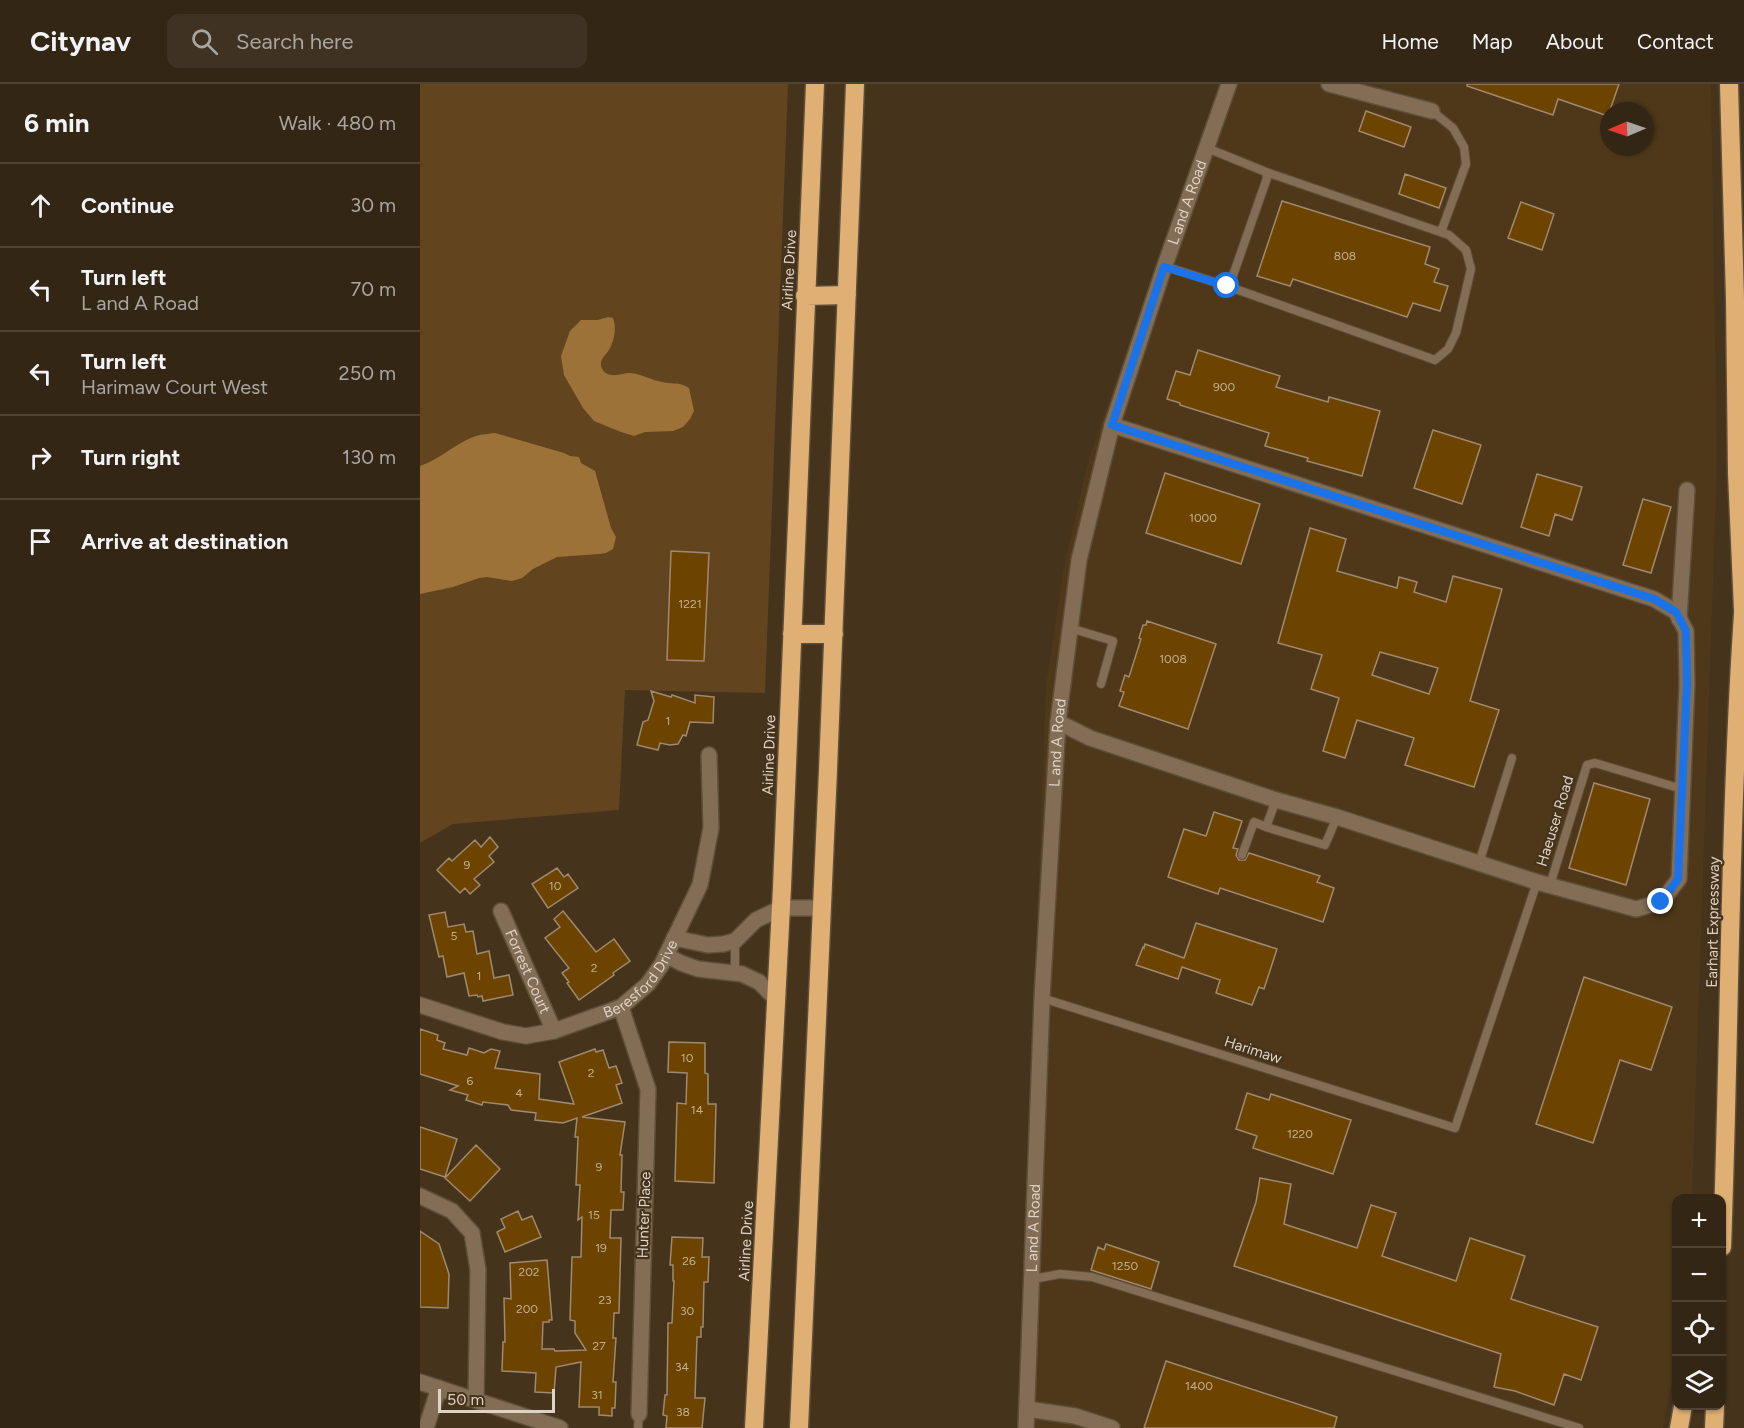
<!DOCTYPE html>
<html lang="en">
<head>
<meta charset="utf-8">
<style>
  :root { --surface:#342615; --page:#3f3222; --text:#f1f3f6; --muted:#a9a5a0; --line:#4e4334 }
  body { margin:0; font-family:Figtree,sans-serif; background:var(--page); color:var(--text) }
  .controls { position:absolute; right:18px; bottom:18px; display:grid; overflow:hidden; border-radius:12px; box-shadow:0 2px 4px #0004 }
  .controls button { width:54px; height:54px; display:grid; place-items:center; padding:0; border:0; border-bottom:2px solid var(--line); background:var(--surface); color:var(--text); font:30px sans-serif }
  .compass { position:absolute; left:1180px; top:18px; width:54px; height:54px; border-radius:50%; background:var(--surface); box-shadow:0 2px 4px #0004; rotate:268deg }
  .scale { position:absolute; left:18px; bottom:15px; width:117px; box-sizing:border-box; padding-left:6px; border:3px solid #dfd3c6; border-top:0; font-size:16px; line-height:21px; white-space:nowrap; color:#dfd3c6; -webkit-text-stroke:4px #45331c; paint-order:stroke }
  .stop { position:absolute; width:18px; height:18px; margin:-14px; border:4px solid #1a73e8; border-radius:50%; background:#fff }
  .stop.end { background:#1a73e8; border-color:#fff; box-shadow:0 2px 6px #0008 }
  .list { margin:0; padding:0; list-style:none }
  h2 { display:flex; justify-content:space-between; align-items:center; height:78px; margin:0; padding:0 24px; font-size:26px }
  h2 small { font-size:20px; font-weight:400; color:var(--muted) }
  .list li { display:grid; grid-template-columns:39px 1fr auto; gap:18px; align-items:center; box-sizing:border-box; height:84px; padding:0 24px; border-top:2px solid var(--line) }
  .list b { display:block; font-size:22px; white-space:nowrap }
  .list p { margin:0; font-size:20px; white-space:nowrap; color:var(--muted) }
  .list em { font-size:20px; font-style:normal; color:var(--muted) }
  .icon { flex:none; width:33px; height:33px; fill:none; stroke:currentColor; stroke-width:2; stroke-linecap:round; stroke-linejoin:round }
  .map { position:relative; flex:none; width:1324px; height:1344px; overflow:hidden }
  header { display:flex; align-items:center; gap:36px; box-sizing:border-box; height:84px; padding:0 30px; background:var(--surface); border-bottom:2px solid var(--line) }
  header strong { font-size:28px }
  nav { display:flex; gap:33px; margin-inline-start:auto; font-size:21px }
  .search { width:420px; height:54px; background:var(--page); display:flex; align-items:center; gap:15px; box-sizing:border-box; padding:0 21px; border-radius:12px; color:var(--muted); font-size:22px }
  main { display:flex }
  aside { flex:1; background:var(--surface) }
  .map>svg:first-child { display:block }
  .built { fill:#4f381a; fill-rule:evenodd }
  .green { fill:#62451f }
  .water { fill:#9d7239 }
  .building { fill:#6c4400; stroke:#9f8970; stroke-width:1.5; fill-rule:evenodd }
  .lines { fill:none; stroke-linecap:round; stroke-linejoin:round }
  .lane-casing { stroke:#5d4e3a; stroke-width:10 }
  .street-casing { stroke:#5d4e3a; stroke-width:18 }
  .secondary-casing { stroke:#5d4e3a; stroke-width:18 }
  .highway-casing { stroke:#5d4e3a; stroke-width:21 }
  .lane { stroke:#836e55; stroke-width:8 }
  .street { stroke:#836e55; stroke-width:15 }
  .secondary { stroke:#836e55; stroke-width:15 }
  .highway { stroke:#dfaf73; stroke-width:18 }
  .route { stroke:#1a73e8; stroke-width:8 }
  .labels { text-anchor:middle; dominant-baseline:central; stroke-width:4.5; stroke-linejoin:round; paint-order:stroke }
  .number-label { font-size:12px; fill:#c2af94 }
  .street-label { font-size:15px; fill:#dfd3c6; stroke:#45331c }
</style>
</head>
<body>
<header>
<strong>Citynav</strong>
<div class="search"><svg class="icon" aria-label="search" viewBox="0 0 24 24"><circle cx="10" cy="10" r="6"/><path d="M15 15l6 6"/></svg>Search here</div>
<nav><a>Home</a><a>Map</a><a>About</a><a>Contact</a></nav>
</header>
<main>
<aside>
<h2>6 min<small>Walk · 480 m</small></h2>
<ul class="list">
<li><svg class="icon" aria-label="ahead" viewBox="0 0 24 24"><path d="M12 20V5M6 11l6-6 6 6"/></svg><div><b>Continue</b></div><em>30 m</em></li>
<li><svg class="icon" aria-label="left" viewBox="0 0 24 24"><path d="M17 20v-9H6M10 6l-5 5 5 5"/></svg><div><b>Turn left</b><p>L and A Road</p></div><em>70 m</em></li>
<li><svg class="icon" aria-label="left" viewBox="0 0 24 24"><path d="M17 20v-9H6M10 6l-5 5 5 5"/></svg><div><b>Turn left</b><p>Harimaw Court West</p></div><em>250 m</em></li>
<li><svg class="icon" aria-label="right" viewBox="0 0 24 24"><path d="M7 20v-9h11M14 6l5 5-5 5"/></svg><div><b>Turn right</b></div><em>130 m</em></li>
<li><svg class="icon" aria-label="arrive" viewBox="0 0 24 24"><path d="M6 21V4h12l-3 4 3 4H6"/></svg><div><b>Arrive at destination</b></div></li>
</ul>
</aside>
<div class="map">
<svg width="1324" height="1344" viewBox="0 0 1324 1344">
  <rect width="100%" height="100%" fill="#45331c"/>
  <path class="built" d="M799,0H1291L1297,379L1272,1114H1256V1275L1243,1344H598L626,602L644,483L669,374ZM1189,27H1225V63H1189Z"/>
  <path class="green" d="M0,0H368L345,609L205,606L199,726L33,740L0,759Z"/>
  <path class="water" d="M188,233L193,234C197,245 194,257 189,266C186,270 182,274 181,278C180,285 185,291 192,291C198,292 204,289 210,289C222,290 231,296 242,298C254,301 257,297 269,304L274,327L270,335L263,343L253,347L225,348L214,352L201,348L174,337L163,324L144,291L141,272L150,247L161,236H178Z
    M75,349L144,369L150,372L159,373L161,379L175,387L191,444L196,453L193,465L186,469L179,470L137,473L113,485L102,494L92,497L67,493L59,494L33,503L0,510V382C21,375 35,359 56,352C62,350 69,350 75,349Z"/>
  <path class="building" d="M1047,0H1199L1188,32L1138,15L1133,31L1047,2Z
    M946,27L991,43L984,63L939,47Z
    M985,90L1026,104L1019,124L979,110Z
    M862,117L1010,163L1005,180L1019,185L1014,198L1028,202L1020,227L993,219L987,233L873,195L870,202L837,192Z
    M1101,118L1134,130L1122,166L1088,154Z
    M778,266L860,292L856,303L908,318L909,313L960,327L942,392L887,377L888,374L845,362L849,349L760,321V319L747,315L756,287L770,291Z
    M1013,346L1061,361L1042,420L994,404Z
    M745,389L840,420L821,480L726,449Z
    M1117,390L1162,403L1152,436L1135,430L1129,452L1101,443Z
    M1223,415L1251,423L1231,489L1203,481Z
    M890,444L926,455L917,487L977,504L979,493L997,498L994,508L1026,518L1033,492L1082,505L1050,617L1079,626L1054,703L985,681L994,654L937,636L925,674L903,667L919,614L891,605L902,571L858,559ZM960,568L1018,584L1009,610L952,591Z
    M251,467L289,469L284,577L247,576Z
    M727,537L796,560L768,645L699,622L704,608L700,607L705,591L709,593L721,555L719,554L723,541H726Z
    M231,607L251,613L252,611L275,619V611L294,613L293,639L270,638L266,652L263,651L258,660L250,661L240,659L238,666L217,661L223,638L228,636L234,617Z
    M1174,699L1230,715L1206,801L1149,784Z
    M794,728L822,737L813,764L818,765L816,771L819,776H825L829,769L900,792L897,798L914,804L903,838L800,804L798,810L748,793L764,745L786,752Z
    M70,753L78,763L69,772L74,778L54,795L60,801L50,810L45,804L40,809L17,786L29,774L32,777L55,756L61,763Z
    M137,784L144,793L148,790L158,804L128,824L112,800Z
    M143,827L176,868L194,855L210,877L193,889L194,891L159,916L147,899L149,898L142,889L149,884L125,854L140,843L134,835Z
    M25,828L28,843L44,840L46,848L53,847L57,870L69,867L74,894L89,891L93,911L63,917L62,912L58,913L57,911L49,912L44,889L27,893L23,872L19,873L9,831Z
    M776,839L857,865L844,905L839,903L832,921L796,909L800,896L762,883L758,895L716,881L723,863L724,864L725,860L764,874Z
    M1164,893L1252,923L1231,986L1200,976L1173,1059L1116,1040Z
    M0,945L18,951L17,956L25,959L23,965L47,971L49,964L64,969L71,965L80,967L75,984L120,990L119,1015L154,1020L139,978L175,965L176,968L183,966L189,984L196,982L202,999L196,1001L202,1019L162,1033L205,1038L200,1071H202L201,1108H204L203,1126H191L190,1154H201L199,1229H194L193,1254H196L193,1298H196L195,1324H192V1332L179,1331V1323H159L161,1278L136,1283L134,1309L115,1308L116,1289L82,1287L83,1258H85L84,1214L91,1215L90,1179L127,1176L132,1236H129V1238H123L122,1265H134L135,1267L166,1266L155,1249V1237L150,1236L152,1173H161L162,1133L158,1136L160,1101H156L158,1053H155L157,1034L143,1039L115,1036L116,1029L91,1026L88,1021L63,1018L62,1021L46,1016L48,1011L30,1006L38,1002L0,990Z
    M249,958L285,959V989L288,990V1020H296L294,1099L255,1097L257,1019L266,1020L267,989L248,988Z
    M827,1009L849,1016L851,1010L931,1036L913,1090L833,1064L837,1052L816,1045Z
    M0,1043L37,1055L25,1093L0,1085Z
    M56,1061L80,1085L50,1117L25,1094Z
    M840,1094L871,1100L864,1140L937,1164L951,1121L976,1129L962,1172L1036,1197L1050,1154L1105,1172L1091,1215L1178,1243L1161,1296L1144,1290L1134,1321L1095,1307L1074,1303L1081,1270L814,1182L836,1118Z
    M98,1127L102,1136L112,1132L121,1153L85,1168L77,1148L85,1144L81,1135Z
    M0,1147L19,1160L29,1190L28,1224L0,1223Z
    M252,1153L283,1154L282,1173H289L288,1198H284L283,1243H281V1253H277L275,1314H285L282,1344H246L247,1332L243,1331L245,1311H247L248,1239H252L254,1197H253V1181H250Z
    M686,1160L739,1178L731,1205L671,1186L678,1163L684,1166Z
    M746,1277L917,1333L914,1344H724Z"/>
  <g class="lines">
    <g class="lane-casing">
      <path id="lane" d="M1012,27L1033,44L1044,63L1046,80L1021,148
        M744,182L807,202L810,200L847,94L846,88L787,64
        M807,202L1015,276L1028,265L1036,249L1051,185L1046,166L1029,151L846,88
        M650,544L693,557L681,600
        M856,716L846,743L905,761L917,733
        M822,771L834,738L846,743
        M1059,779L1092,674
        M1130,801L1167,681L1175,679L1262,705
        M315,857V889
        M622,914L1035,1044L1117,798
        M613,1195L640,1190L672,1193L1159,1344
        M218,1344L219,1330"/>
    </g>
    <g class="street-casing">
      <g id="street">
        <path d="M909,0L1012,27"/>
        <path d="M1259,535L1267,406"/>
        <path d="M638,638L670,654L856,716L917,733L1117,798L1216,825L1241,818L1259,795L1267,600L1266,547L1256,528L1234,515L692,341"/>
        <path id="s1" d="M81,827L134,947"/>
        <path d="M254,854L288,861L303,860L315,857L336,836L361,824H402"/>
        <path d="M246,871L261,879L278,885L322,890L339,898L356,915"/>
        <path id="s2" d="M0,921L83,948L106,952L134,947L201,923L228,900L242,880L280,801L291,744L289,671"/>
        <path d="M201,923L228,1005L219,1330"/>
        <path d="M0,1112L32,1127L52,1149L58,1186L56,1316"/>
        <path d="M0,1298L140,1344"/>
        <path d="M607,1325L655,1332L692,1344"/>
        <path d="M6,1344L19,1304"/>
      </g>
    </g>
    <g class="secondary-casing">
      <g id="secondary">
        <path id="s3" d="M606,1344L622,914L638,638L659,476L692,341L744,184L809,0"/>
      </g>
    </g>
    <g class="highway-casing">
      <path id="highway" d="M1309,0L1315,215L1317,389L1323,526
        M385,212L427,211
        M372,550H414
        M1302,1163C1310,947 1309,730 1324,515
        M334,1344L362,803L395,0
        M379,1344L408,686L435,0
        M1259,1344L1263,1322
        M1294,1344L1295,1322"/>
    </g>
    <use href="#lane" class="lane"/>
    <use href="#street" class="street"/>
    <use href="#secondary" class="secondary"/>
    <use href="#highway" class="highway"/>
  </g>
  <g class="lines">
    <path class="route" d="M807,202L744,183L692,341L1234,515L1256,528L1266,547L1267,600L1258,795L1241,818"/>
  </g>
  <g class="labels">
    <g class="number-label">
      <text x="925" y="172">808</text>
      <text x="804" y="303">900</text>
      <text x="783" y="434">1000</text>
      <text x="270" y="520">1221</text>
      <text x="753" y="575">1008</text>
      <text x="248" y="637">1</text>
      <text x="47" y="781">9</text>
      <text x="135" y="802">10</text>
      <text x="34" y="852">5</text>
      <text x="174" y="884">2</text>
      <text x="59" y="892">1</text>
      <text x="267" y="974">10</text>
      <text x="171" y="989">2</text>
      <text x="50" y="997">6</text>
      <text x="99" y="1009">4</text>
      <text x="277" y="1026">14</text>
      <text x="880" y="1050">1220</text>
      <text x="179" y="1083">9</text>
      <text x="174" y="1131">15</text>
      <text x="181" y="1164">19</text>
      <text x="269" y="1177">26</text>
      <text x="705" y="1182">1250</text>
      <text x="109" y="1188">202</text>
      <text x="185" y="1216">23</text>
      <text x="107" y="1225">200</text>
      <text x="267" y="1227">30</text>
      <text x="179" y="1262">27</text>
      <text x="262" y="1283">34</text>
      <text x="779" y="1302">1400</text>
      <text x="177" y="1311">31</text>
      <text x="263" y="1328">38</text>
    </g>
    <g class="street-label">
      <text stroke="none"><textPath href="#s3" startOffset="1244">L and A Road</textPath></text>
      <text transform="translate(369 186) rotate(-87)">Airline Drive</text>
      <text stroke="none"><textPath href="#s3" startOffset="686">L and A Road</textPath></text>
      <text transform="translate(349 671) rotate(-88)">Airline Drive</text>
      <text transform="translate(1135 737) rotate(-73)">Haeuser Road</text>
      <text transform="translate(1293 838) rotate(-89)">Earhart Expressway</text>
      <text stroke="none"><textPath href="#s1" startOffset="66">Forrest Court</textPath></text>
      <text stroke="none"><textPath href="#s2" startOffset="244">Beresford Drive</textPath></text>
      <text transform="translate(833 966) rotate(18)">Harimaw</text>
      <text transform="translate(224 1131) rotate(-88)">Hunter Place</text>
      <text stroke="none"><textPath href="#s3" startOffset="200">L and A Road</textPath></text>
      <text transform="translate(326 1157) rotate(-87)">Airline Drive</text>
    </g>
  </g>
</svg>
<div class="controls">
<button>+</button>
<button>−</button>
<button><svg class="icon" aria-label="locate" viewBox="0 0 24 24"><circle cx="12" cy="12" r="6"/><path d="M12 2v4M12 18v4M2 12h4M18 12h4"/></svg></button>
<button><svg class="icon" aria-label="layers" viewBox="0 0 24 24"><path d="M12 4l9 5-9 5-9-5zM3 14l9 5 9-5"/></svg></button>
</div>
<svg class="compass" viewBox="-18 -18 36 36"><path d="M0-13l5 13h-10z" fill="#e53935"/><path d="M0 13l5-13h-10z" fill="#a9a5a0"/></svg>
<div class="scale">50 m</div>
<div class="stop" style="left:807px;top:202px"></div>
<div class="stop end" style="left:1241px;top:818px"></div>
</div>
</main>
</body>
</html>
